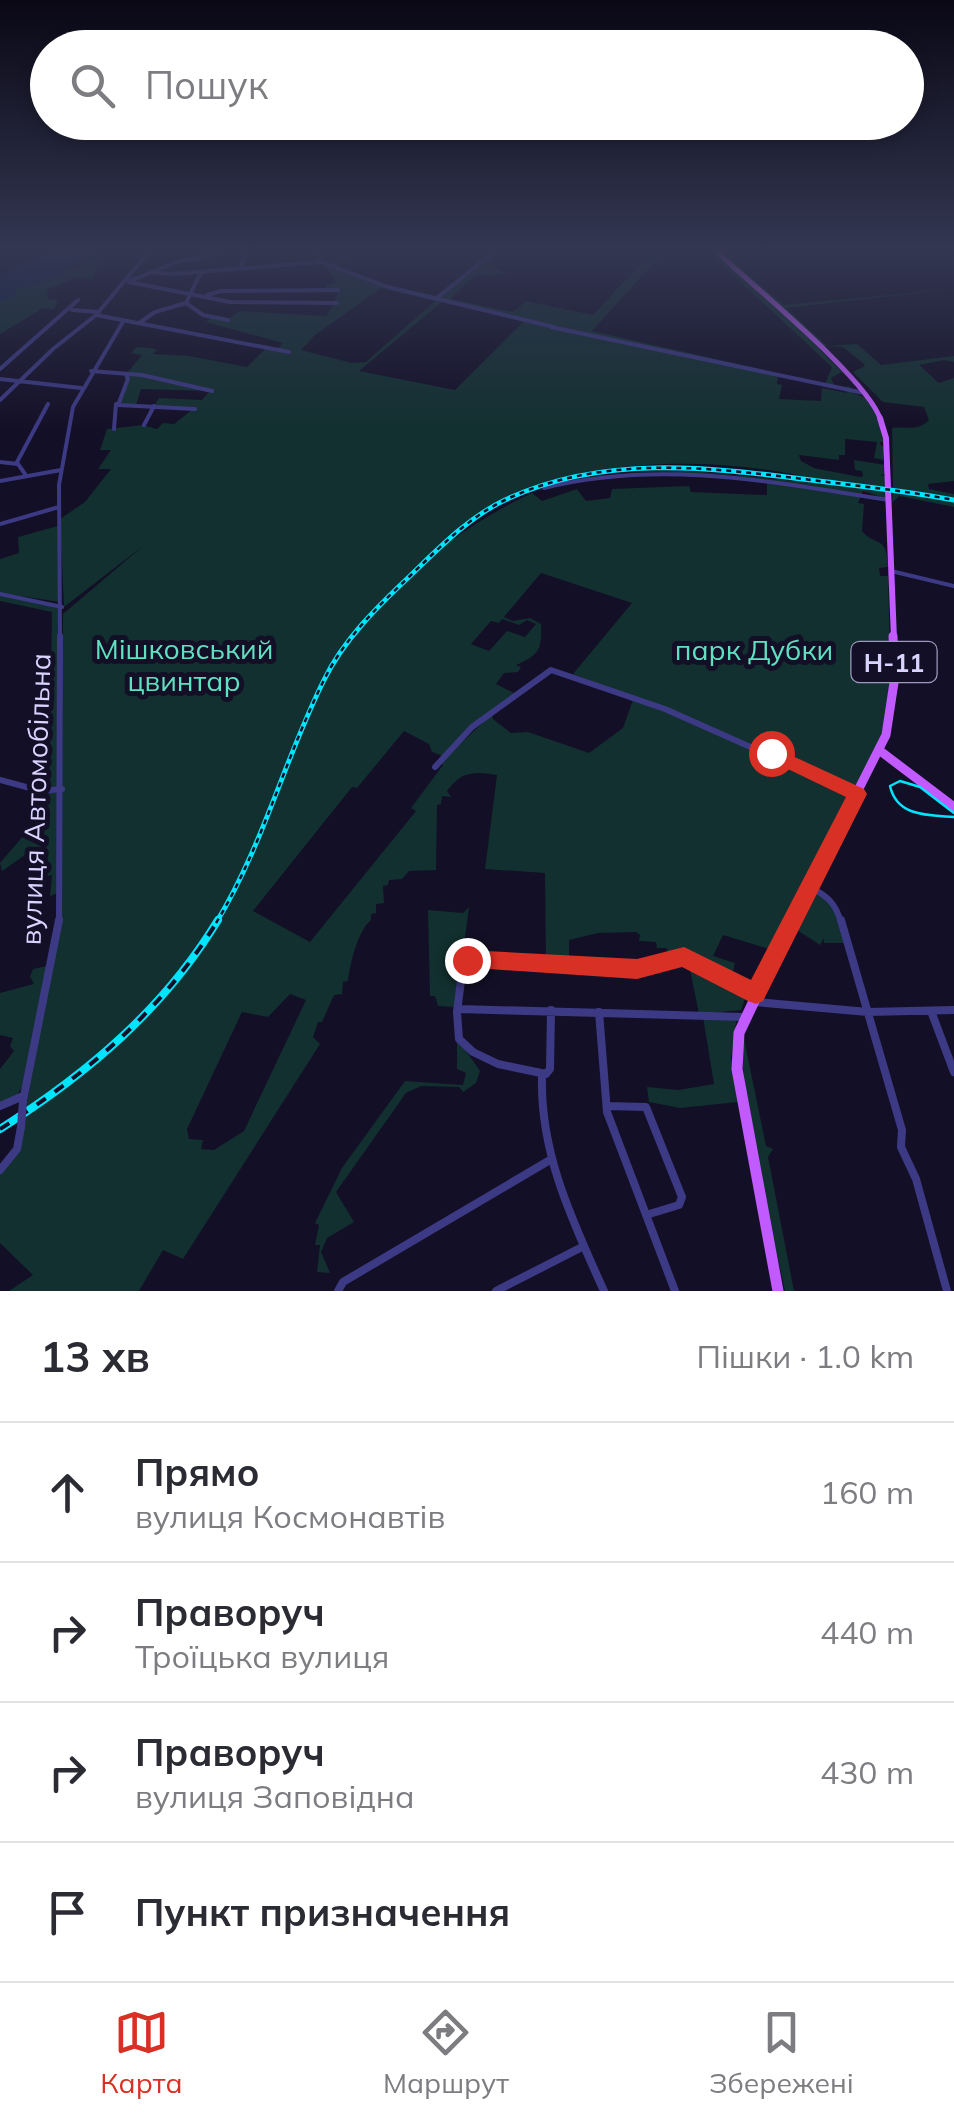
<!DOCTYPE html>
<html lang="uk">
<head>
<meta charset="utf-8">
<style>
  :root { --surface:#fff; --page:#f2f2f3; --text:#2b2b33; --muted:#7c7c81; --line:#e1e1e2; --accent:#d93025 }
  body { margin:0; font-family:Mulish,sans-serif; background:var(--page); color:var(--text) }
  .stop { position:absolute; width:30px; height:30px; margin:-22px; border:8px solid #d93025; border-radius:50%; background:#fff }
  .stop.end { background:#d93025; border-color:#fff; box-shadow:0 2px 10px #0008 }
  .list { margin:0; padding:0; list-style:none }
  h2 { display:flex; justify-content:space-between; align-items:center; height:130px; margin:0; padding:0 40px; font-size:42px }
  h2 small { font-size:32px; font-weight:400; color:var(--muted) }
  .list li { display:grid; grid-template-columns:65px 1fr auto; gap:30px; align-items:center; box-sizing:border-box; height:140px; padding:0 40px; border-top:2px solid var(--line) }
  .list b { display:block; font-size:38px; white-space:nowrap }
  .list p { margin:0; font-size:32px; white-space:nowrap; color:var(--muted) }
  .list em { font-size:32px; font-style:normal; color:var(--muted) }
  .icon { flex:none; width:55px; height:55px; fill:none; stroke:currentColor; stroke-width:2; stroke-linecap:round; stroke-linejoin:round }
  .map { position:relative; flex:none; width:954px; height:1291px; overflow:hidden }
  .search { position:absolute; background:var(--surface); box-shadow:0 5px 15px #0003; left:30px; right:30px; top:30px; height:110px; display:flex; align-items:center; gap:25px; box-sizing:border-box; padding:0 35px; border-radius:55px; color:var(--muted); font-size:38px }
  .sheet { height:690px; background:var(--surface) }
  nav { display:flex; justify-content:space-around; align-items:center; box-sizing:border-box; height:140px; border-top:2px solid var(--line); background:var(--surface); font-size:28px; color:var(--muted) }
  nav a { display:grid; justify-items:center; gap:5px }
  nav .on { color:var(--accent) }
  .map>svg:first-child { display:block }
  .green { fill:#12302f; fill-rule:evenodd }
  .water { fill:#0c2248 }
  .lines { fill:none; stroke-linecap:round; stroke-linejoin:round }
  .minor-far2 { stroke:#3d3a85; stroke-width:4 }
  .minor-far1 { stroke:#3d3a85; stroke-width:6 }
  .minor { stroke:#3d3a85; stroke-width:8 }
  .major-far3 { stroke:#c25bff; stroke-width:5 }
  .major-far2 { stroke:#c25bff; stroke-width:6 }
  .major-far1 { stroke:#c25bff; stroke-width:9 }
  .major { stroke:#c25bff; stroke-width:11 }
  .tram { stroke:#00e5ff; stroke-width:2.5 }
  .rail-far1-casing { stroke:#00e5ff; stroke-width:5 }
  .rail-casing { stroke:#00e5ff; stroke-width:8 }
  .rail-far1 { stroke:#130f26; stroke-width:2.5; stroke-dasharray:5; stroke-linecap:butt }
  .rail { stroke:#130f26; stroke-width:4; stroke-dasharray:11; stroke-linecap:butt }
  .minor-bridge { stroke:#3d3a85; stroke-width:8 }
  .route { fill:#d93025 }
  .labels { text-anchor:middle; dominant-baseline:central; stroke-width:10; stroke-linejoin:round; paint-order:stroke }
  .shield { fill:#130f26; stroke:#9e99be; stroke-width:2.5 }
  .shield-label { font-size:25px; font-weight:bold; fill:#d9d4ff }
  .park-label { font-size:28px; fill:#5fe0c0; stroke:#130f26 }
  .street-label { font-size:28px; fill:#d9d4ff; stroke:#130f26 }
</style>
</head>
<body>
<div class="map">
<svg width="954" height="1291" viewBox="0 0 954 1291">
  <rect width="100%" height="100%" fill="#130f26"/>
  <path class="green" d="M108,252L93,265L97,267L92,279L77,277L47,290L48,299L58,300L54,309L43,308L0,334V301L14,295L16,289L83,264L86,257Z
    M353,252H358L341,261L337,268L384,285L438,296L493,252H503L489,264L505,273L495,276L476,274L450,299L513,312L526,301L593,315L649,255L660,256L592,331L825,384L832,367L708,252H716L820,346L790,319L842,372L831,378L834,385L830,386L778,376L777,384L782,385L779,399L821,401L822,388L847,393L845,387L849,386L853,393L870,399L882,422L885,441L879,443L884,447L883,460L874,458L877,442L845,439V455H839V460L799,455L801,461L814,468L860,477L863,476L862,471L855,470L854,460L886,465L887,473L881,475L887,477V499L863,491L858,503L864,504L862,531C875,547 887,534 888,567L879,568L880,576H888L891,698L883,732L857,787L844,788L850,797L836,818L790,916L769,949L723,935L713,956L735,963L732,976L689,956L670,957L666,948H657L656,942L639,941L640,935L636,932L598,933L569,940V964L546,962L545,873L485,869L497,775C475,771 461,771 447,791L451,797L442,796L441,804L437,805L436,870L409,871L402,879L389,880L388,885L383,886L384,903L376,904V913L371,914V920C358,930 350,964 348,981L343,982L342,994L334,995L322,1022H318L313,1037L320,1044L183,1259L163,1250L139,1291H9L33,1275L0,1243V1173L19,1149L25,1116C102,1062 173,999 222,917C266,843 287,757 326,680C366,600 452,530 532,493L542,501L577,489L586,501L610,498L612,489L689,486L691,492L767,495V481L732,475L629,471C694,466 759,481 824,482C731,455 584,455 497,502C463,520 438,548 410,574C377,606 346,637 324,679C283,760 261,850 212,928C165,1003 97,1062 25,1113L61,920L63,614L143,546L64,607L60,519L85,502L111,469H98L111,450H100L107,429L143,425L157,429L163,423L174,424L193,409L154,406L159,398L202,400L210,391L141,389L136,405H118L127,373L142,355L131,353L137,347L157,349L153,354L189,356L247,367L265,349L276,350L283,343L206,322L212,317L228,320L239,311L326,316L333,306L326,303H333L338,294L326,290L325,285L337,282L322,262ZM381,288L435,301L366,362L352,363L301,350L314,336ZM443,301L525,320L455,390L359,371ZM541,573L632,603L573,674L634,697L623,728L589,753L528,732L511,733L493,719L492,714L440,763L443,765L411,808L416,811L310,942L253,911L352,787L357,788L404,731L429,744L432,752L443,756L471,727L516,694L496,684L504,673L518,672L521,667L516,665C539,655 542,650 541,624L530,618L513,621L504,617ZM502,619L519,625L527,620L536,624L525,637L507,631L489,651L471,644L491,621L499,623ZM290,994L306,1000L244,1131L214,1150L201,1149L203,1140L189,1139L187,1129L242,1012L268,1017Z
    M721,252L784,305L954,289L786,308L827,346L857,344L881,365L954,356V362L944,360L919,365L939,383L954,378V481L928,484L929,489L954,494V507L899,496L892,503L893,491H898L893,490L892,428C906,426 917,432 929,420L924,407L883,402L853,372L865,366L863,363L843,347L823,346Z
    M58,526L60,602L0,593V559L19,553L18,537Z
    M0,595L58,608L60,786L49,790L52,612L0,601Z
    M59,792L58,893L50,896L52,875L46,876L48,849L25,855L2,871L0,863L42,814L49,793Z
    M814,893L832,903L845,943H824V938L820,945L797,930Z
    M469,907L456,1007L438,1006L435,996H430L428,910L463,913Z
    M688,960L747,993L741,1010L699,1014Z
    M47,966L22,1087L17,1095L0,1103V1069L14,1051L10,1046L13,1038L0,1035V993L34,984L30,977L33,969Z
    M703,1017L737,1018L731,1057L738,1102L680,1108L649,1102L647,1087L678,1090L714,1084Z
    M743,1034L766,1146L773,1149L768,1157L794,1291H785C768,1208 739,1119 743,1034Z
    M457,1038L480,1071L476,1083L463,1092L459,1087L421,1086L406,1093L336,1192L354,1222L327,1238L321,1252L330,1273L317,1272L320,1245H315L319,1225L315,1223L342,1168L405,1081L463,1085L466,1073L457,1069Z"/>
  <path class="water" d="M47,252H101L66,269V273L17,289L15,295L0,301V275Z"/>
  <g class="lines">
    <path class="minor-far2" d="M318,252L321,262L388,287L554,327
      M241,267L246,252
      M149,272L173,274L320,262
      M130,281L177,262L226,252
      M129,282L230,302L337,303
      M207,295L221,291L338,290
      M438,297L494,252
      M186,303L203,315L228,320
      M72,310L99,312
      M96,315L289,352
      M139,323L155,312L186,303L201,272
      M551,327L864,393
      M0,369L78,300
      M91,371L142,375L212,391
      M126,374L128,379L118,405L195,409
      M0,379L81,388
      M0,400L53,349L96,315L149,252
      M144,425L154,406
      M114,429L116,404
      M0,462L18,464L25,474
      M16,464L48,404
      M0,481L61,470
      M544,488C661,459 772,482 889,500
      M0,524L59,507
      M891,571L954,586
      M0,594L62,607
      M60,639L59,485L73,407L124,320"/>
    <path class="minor-far1" d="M435,767L472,727L551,670L665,709L854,793
      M0,780L41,791L62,789
      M810,887C827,896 836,903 841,923
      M59,923L60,636"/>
    <path class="minor" d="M841,920L902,1130L901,1147L916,1179L947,1291
      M755,1002L868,1012L954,1010
      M459,1009L744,1017
      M551,1010L550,1069L546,1074L498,1064L473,1052L459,1039L457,1012L463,965L476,958L631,969L684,957L755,994
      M931,1011L954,1072
      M599,1012L607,1112L675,1291
      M542,1077C540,1154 573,1222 604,1291
      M23,1101L59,920
      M0,1106L23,1096
      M607,1106L646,1107L682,1197L679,1205L646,1215
      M0,1170L17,1149L21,1127
      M338,1291L343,1282L550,1160
      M496,1291L584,1246"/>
    <path class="major-far3" d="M717,252C752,285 870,381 881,421"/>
    <path class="major-far2" d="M880,418L886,438L894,639"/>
    <path class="major-far1" d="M879,750L954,807
      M791,923L886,735L895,676L893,636"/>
    <path class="major" d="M778,1291L737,1069L739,1033L792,920"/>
    <path class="tram" d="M954,813L920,787L900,781L890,786C897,817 928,815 954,817"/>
    <g class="rail-far1-casing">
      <path id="rail-far1" d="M216,923C263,846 284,760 324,680C344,639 378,606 411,575C439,548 469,517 505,500C602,454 708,467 811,480C859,486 907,491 954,500"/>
    </g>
    <g class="rail-casing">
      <path id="rail" d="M0,1129C87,1074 164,1009 218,920"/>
    </g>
    <use href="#rail-far1" class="rail-far1"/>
    <use href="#rail" class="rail"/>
    <path class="minor-bridge" d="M21,1127L23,1101"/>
  </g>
  <linearGradient id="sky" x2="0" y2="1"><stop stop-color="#0a0815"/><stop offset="0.58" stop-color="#333752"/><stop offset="1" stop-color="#333752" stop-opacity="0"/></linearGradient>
  <rect width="954" height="432" fill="url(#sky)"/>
  <path class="route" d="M771,746L864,789L867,794L763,1001L756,1004L748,1001L682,967L637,979L460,967L456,960L460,953L467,950L637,959L684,947L751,980L846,797L765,758L762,753Z"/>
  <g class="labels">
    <rect class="shield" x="851.5" y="642" width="85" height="40" rx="8"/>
    <g class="shield-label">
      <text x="894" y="662">Н-11</text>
    </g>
    <g class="park-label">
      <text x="184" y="648">Мішковський<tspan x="184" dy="32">цвинтар</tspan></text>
      <text x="754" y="649">парк Дубки</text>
    </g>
    <g class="street-label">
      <text transform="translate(35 799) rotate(-88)">вулиця Автомобільна</text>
    </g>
  </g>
</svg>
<div class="stop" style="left:771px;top:753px"></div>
<div class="stop end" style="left:467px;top:960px"></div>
<div class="search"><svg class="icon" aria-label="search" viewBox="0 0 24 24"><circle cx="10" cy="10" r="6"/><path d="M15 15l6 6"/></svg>Пошук</div>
</div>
<section class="sheet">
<h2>13 хв<small>Пішки · 1.0 km</small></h2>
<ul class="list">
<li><svg class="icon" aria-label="ahead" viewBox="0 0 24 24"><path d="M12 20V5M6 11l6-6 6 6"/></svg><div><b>Прямо</b><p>вулиця Космонавтів</p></div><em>160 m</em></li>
<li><svg class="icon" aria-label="right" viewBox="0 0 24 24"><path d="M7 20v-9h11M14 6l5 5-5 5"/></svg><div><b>Праворуч</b><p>Троїцька вулиця</p></div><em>440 m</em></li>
<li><svg class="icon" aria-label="right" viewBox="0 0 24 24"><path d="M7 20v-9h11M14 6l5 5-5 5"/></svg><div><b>Праворуч</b><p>вулиця Заповідна</p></div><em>430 m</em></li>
<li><svg class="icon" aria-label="arrive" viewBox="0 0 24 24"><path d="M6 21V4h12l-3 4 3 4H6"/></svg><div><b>Пункт призначення</b></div></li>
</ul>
</section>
<nav>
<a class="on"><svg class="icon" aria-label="map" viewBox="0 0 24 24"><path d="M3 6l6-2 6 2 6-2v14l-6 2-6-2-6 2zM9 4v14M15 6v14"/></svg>Карта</a>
<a><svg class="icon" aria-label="directions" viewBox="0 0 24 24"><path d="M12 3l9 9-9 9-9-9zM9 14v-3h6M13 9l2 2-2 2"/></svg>Маршрут</a>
<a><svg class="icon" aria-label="saved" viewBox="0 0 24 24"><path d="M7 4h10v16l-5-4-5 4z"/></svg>Збережені</a>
</nav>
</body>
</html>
